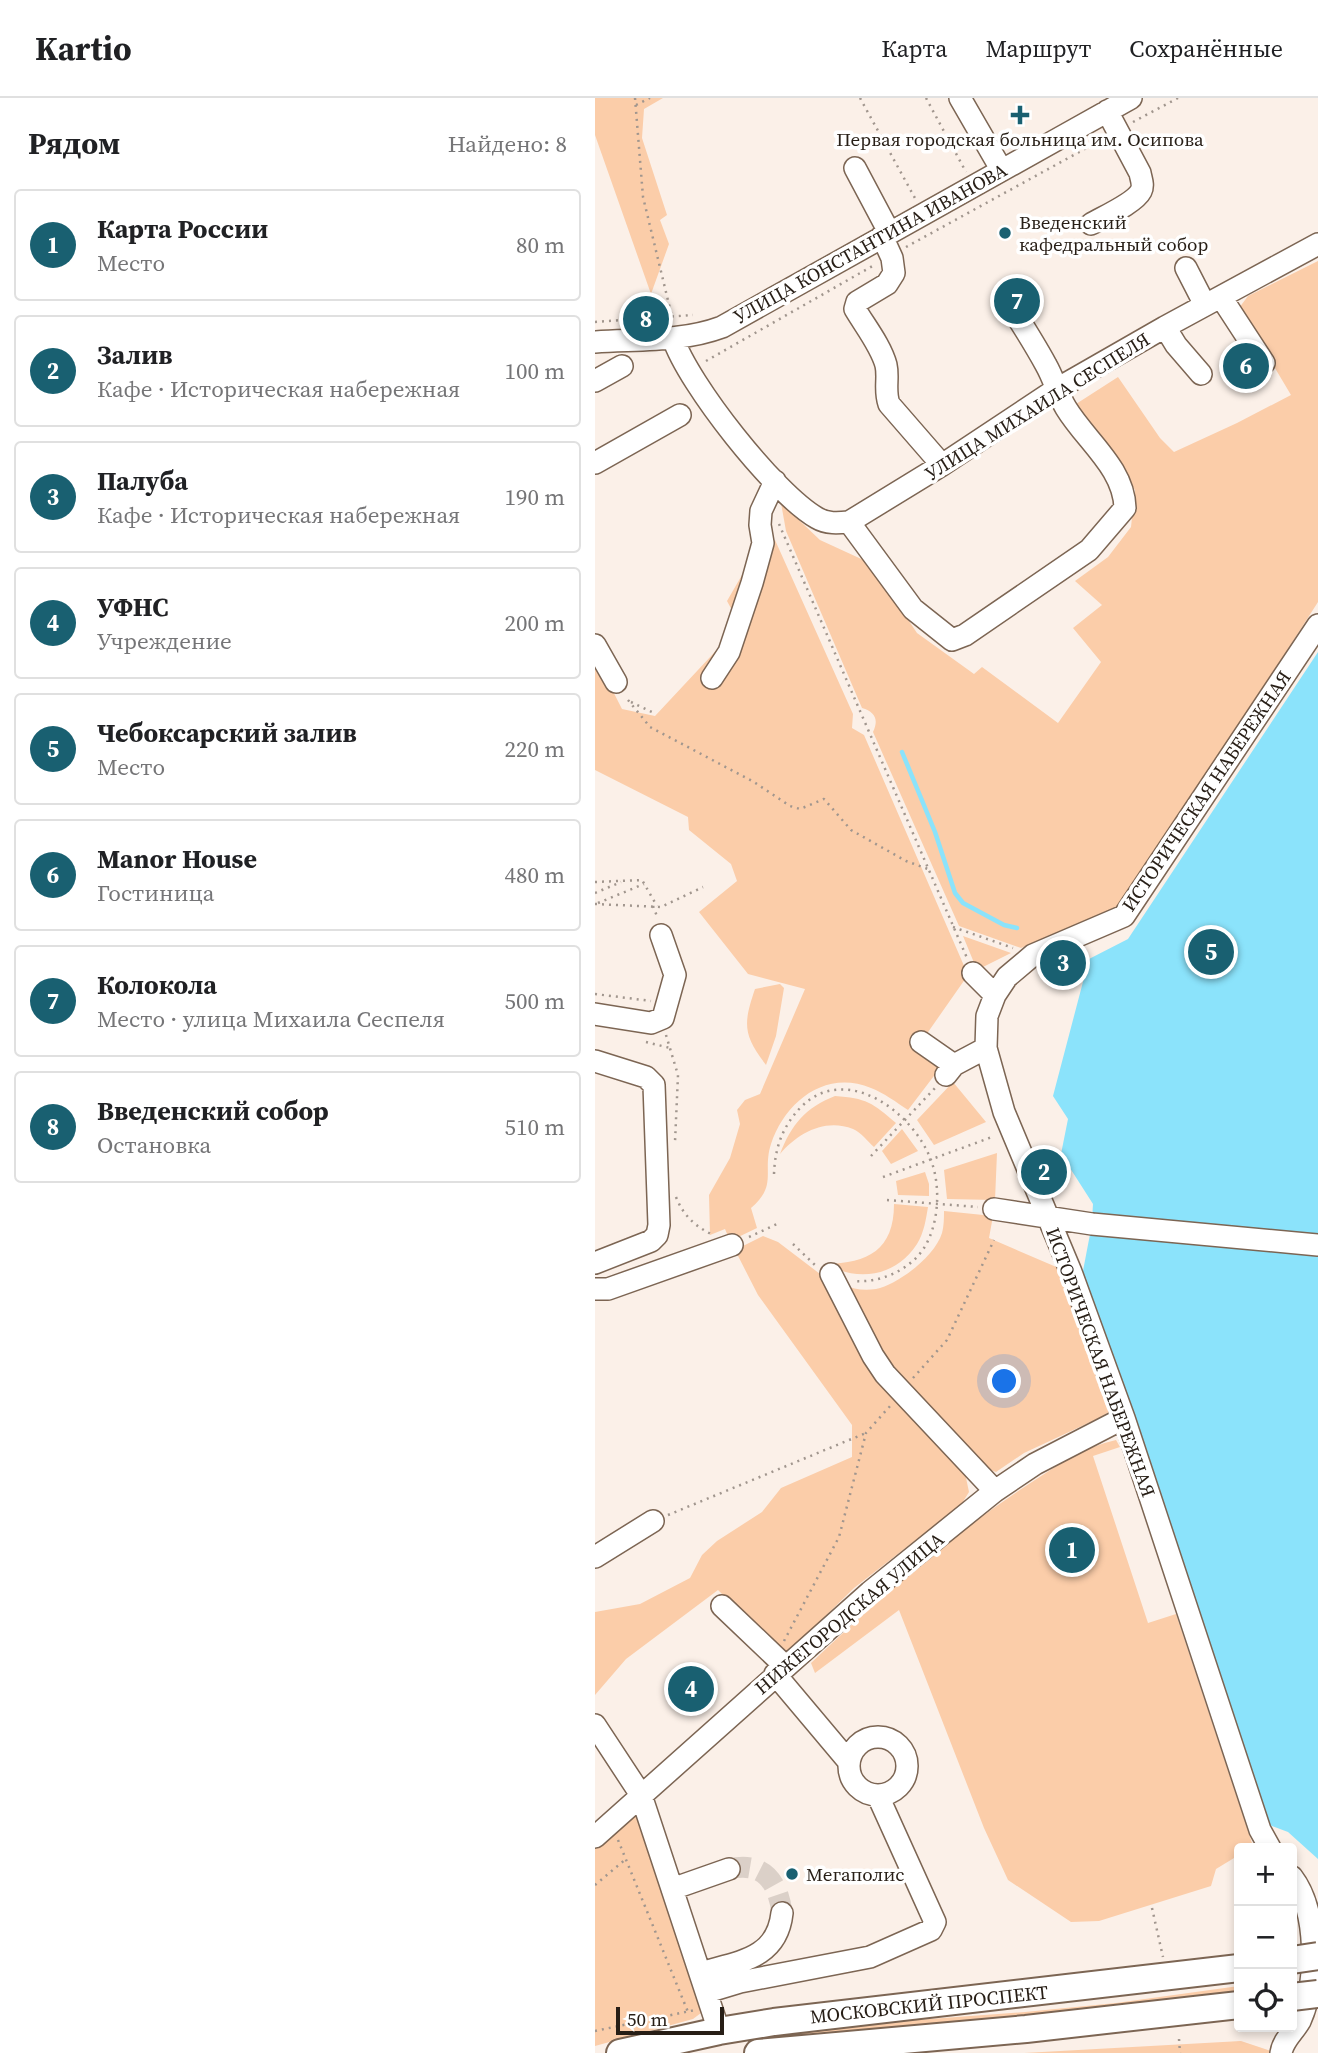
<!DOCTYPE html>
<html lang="ru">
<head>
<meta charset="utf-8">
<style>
  :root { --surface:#fff; --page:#f6f6f6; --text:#202124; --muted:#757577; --line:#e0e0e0; --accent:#196071 }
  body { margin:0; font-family:"Source Serif 4",serif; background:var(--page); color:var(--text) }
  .controls { position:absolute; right:21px; bottom:21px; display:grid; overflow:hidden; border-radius:7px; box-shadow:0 4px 10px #0003 }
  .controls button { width:63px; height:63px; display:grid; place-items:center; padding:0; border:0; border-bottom:2px solid var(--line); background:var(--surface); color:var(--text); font:35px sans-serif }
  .scale { position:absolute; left:21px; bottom:18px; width:108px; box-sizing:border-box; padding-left:7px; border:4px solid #271e16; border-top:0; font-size:19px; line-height:24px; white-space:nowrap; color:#271e16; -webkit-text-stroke:5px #fff; paint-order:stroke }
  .you { position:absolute; left:410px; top:1284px; width:24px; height:24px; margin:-18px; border:5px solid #fff; border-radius:50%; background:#1a73e8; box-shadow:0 0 0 10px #1a73e833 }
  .badge { display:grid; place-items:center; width:46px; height:46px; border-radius:50%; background:var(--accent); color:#fff; font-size:23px; font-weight:700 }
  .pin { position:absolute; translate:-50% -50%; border:4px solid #fff; box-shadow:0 2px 7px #0006 }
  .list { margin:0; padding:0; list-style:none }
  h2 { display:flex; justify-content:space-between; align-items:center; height:91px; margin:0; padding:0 28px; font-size:30px }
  h2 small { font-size:23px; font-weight:400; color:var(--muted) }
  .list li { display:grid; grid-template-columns:46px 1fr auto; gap:21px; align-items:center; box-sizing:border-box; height:112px; margin:0 14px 14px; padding:0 14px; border:2px solid var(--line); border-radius:7px }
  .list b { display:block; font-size:26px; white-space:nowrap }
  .list p { margin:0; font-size:23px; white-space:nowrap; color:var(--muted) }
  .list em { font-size:23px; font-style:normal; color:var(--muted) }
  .icon { flex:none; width:38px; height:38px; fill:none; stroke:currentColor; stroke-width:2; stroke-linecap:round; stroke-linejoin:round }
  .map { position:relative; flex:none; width:723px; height:1955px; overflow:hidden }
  header { display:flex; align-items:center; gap:42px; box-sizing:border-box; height:98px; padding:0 35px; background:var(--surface); border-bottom:2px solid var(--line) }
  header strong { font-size:33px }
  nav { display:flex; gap:38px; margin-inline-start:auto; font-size:24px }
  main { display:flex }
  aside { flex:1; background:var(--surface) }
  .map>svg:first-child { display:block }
  .green { fill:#fbcda9 }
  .water { fill:#8be3fb }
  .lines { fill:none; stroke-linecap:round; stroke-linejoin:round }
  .stream { stroke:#8be3fb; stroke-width:4.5 }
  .minor-tunnel { stroke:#dbd0c8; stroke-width:21; stroke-dasharray:21 10; stroke-linecap:butt }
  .minor-casing { stroke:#7c6553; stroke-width:24 }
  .major-casing { stroke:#7c6553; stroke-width:30 }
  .path { stroke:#a1968e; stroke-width:2.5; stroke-dasharray:2 5; stroke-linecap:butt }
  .minor { stroke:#fff; stroke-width:21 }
  .major { stroke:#fff; stroke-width:26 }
  .major-bridge-casing { stroke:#7c6553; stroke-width:30; stroke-linecap:butt }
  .major-bridge { stroke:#fff; stroke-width:26 }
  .poi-dot { fill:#196071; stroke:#fff; stroke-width:2.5 }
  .labels { text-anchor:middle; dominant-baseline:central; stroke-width:7; stroke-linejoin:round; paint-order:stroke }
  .poi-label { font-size:19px; fill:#271e16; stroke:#fff; text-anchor:start }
  .street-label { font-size:19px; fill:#271e16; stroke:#fff }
</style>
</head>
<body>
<header>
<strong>Kartio</strong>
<nav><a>Карта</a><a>Маршрут</a><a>Сохранённые</a></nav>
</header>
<main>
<aside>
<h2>Рядом<small>Найдено: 8</small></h2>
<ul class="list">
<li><span class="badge">1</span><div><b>Карта России</b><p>Место</p></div><em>80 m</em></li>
<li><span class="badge">2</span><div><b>Залив</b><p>Кафе · Историческая набережная</p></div><em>100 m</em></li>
<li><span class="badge">3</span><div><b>Палуба</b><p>Кафе · Историческая набережная</p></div><em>190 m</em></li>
<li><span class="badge">4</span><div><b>УФНС</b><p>Учреждение</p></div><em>200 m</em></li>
<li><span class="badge">5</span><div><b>Чебоксарский залив</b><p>Место</p></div><em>220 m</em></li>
<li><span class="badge">6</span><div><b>Manor House</b><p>Гостиница</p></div><em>480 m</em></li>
<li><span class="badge">7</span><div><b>Колокола</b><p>Место · улица Михаила Сеспеля</p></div><em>500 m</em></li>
<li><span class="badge">8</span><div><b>Введенский собор</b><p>Остановка</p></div><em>510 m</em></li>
</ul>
</aside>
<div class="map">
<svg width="723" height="1955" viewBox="0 0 723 1955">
  <rect width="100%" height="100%" fill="#fbf0e8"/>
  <path class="green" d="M0,0H68L49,11L47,40L72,117L65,122L74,146L56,196L0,37Z
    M723,163V504L534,799L521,811L426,850L364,828L278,634C284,621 280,614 267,610L191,433L186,405L225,442L275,465L322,535L379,576L387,569L463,625L506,564L478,530L507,507L480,483L513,459L536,429L540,392L481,306L523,279L565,340L579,354L642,325L696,297L644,210L653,198Z
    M180,442L258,616L257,630L269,637L373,877L324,947L345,970L313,1012C301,1004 289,995 276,990C230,971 190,1004 176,1046C167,1074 183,1087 156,1110L162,1130L135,1143L130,1131L115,1137L114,1097L135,1060L145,1026L142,1012L150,1002L165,996L210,891L153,876L104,814L142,783L136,766L94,732L93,719L0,672V558L27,611L60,618L145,527L132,503L162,451Z
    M368,838L416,855L382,872Z
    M185,886L189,890L181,938L171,967C148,937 148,926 160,891Z
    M358,984L391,1024L339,1047L322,1022Z
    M240,998C271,1000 278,1005 301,1025L279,1049C273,1044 266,1034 258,1031C230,1020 203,1035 185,1056C196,1027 211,1009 240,998Z
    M307,1031L323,1053L296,1066L287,1053Z
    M402,1055L400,1102L352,1101L349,1072Z
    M330,1074L334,1086V1098L303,1097L301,1083Z
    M299,1106L333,1109C331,1121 329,1135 322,1146C301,1179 262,1184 231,1166C273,1165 299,1152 299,1106Z
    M349,1113L398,1118L394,1140L466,1171L516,1307L514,1314L504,1320L429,1355L401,1374L379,1366L292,1269L248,1187C259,1191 268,1193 281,1191C304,1186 340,1158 347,1135C349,1128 349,1119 349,1113Z
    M168,1138L183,1144L229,1179L370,1375L374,1394L366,1407L259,1490L194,1554L188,1557L123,1492L31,1561L0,1597V1514L45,1506L95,1480L107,1457L122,1443L167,1414L186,1390L257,1359V1327L163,1197L140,1152Z
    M521,1342L525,1349L498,1358L553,1525L581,1516L658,1748L644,1750V1757L621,1771L616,1788L504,1823L476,1824L413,1782L389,1730L304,1512L220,1575L216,1565C286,1499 359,1434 440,1382C466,1365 490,1349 521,1342Z
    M42,1716L109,1910L106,1915L98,1921L0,1948V1749L35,1718Z
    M644,1888V1896L430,1921L156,1942L153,1940L172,1933L430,1914L521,1905Z
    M646,1943L676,1953V1955H429Z"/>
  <path class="water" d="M723,554V1142L497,1122L498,1106L466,1056L473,1021L458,998L494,861L533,841Z
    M496,1131L723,1152V1761L693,1734L674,1727L487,1178Z"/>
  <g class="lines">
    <path class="stream" d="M307,654L340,734L360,795L368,805L409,827L422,830"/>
    <path class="minor-tunnel" d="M134,1771C168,1763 183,1783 187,1815"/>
    <g class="minor-casing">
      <path id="minor" d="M365,0L406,71
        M260,70L294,134
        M496,126C508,119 540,105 546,93C549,87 546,81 545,75L512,13
        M287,138L297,160L299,175L292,186L262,204L260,211C270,228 286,248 291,267C294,280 289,292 294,306L347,367
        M591,170L610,207
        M626,199L669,265
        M570,229L581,247L606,276
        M78,240C93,286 180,396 222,420C232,426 243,425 254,424L347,367L460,292L570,229L723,146
        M0,244C42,241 87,244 127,229L536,0
        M0,283L27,268
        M0,365L85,317
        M254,424L318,511L357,542L370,537L494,452L530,410C529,370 491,343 471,310C462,295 459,281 451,267C438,243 423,220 409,198
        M0,547L21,584
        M117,580L134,554L157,485L168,445L165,427L166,413L180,383
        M378,875L400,897
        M0,916L56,925L68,920L80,877L66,837
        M326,944L359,967
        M0,963L51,979L59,987L64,1127L62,1137L56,1143L0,1165
        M351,977L359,967L391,950
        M399,1111L497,1126L723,1147
        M236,1176L278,1258L290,1276L400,1393
        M0,1191H13L137,1147
        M0,1459L58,1423
        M127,1508L190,1568
        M180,1576L254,1664
        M0,1627L46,1697L124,1933
        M254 1668a29 29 0 1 1 58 0a29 29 0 1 1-58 0Z
        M0,1739L275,1494L400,1393L440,1366L529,1320
        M675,1750L665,1732L529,1320L476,1174L409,1014L391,950L392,918L400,897L412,879L438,857L529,818L723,527
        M77,1791L134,1771
        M105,1875C142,1864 182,1862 187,1815
        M112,1894L145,1884L275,1859L336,1832L340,1824L283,1698
        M686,1955C688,1942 698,1935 705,1923C723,1884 723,1813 697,1779"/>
    </g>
    <g class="major-casing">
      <path id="major" d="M25,1955L124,1933L179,1924L644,1870
        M163,1955L431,1931L644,1907"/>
    </g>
    <path class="path" d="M40,0L48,99L77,219
      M265,0L321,102
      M331,0L371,74
      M41,7L55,0
      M538,24L583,0
      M311,149L508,41
      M0,224L98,217
      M111,263L281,166
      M184,426L372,860
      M33,602L55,629L159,684L195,708L205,711L229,701L256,732L311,763L333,771
      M36,604L61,616
      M0,784L47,782L62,808
      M0,795L26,784
      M3,805L49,786
      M0,806L66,809L108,789
      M58,808L63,821
      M358,829L418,850
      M0,896L56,903
      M71,937L83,977L80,1044
      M51,944L75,950
      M276,1058L340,990
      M179,1076C180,1050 187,1029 206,1009C251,964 318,1014 336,1062C346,1089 344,1126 329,1150C315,1172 285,1185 260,1183
      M288,1079L397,1039
      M81,1099C88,1117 100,1128 116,1136
      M292,1102L383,1109
      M154,1139L182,1126
      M198,1146L221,1168
      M318,1280L352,1242L399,1142
      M73,1417L271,1335
      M189,1543L244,1439L271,1335L296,1307
      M23,1742L93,1914
      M0,1787L32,1760
      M557,1810L568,1859
      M0,1933L100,1912
      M584,1941L585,1955"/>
    <use href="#minor" class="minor"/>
    <use href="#major" class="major"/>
    <g class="major-bridge-casing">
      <path id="major-bridge" d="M697,1862L723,1858
        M697,1899L723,1896"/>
    </g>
    <use href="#major-bridge" class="major-bridge"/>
  </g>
  <g class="poi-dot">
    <path d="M421.5 6.5h7v7h7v7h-7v7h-7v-7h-7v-7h7z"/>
    <circle cx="410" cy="135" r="7"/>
    <circle cx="197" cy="1776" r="7"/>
  </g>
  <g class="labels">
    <g class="poi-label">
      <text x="425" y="41" text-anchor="middle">Первая городская больница им. Осипова</text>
      <text x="424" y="124">Введенский<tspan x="424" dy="22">кафедральный собор</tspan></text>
      <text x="211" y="1776">Мегаполис</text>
    </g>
    <g class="street-label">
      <text transform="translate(275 145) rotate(-29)">УЛИЦА КОНСТАНТИНА ИВАНОВА</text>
      <text transform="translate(442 308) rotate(-32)">УЛИЦА МИХАИЛА СЕСПЕЛЯ</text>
      <text transform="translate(611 693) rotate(-56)">ИСТОРИЧЕСКАЯ НАБЕРЕЖНАЯ</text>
      <text transform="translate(506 1264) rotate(70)">ИСТОРИЧЕСКАЯ НАБЕРЕЖНАЯ</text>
      <text transform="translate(254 1515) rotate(-40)">НИЖЕГОРОДСКАЯ УЛИЦА</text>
      <text transform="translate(334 1906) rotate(-6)">МОСКОВСКИЙ ПРОСПЕКТ</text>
    </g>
  </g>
</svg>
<div class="controls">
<button>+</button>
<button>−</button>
<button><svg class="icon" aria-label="locate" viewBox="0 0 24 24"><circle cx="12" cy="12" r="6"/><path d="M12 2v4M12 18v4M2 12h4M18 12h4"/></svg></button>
</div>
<div class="scale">50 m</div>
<div class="you"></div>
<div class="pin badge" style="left:477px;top:1452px">1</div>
<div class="pin badge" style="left:449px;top:1074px">2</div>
<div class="pin badge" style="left:468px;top:865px">3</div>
<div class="pin badge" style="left:96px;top:1591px">4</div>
<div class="pin badge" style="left:616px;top:854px">5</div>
<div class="pin badge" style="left:651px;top:268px">6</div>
<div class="pin badge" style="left:422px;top:203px">7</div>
<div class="pin badge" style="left:51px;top:221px">8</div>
</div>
</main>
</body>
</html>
